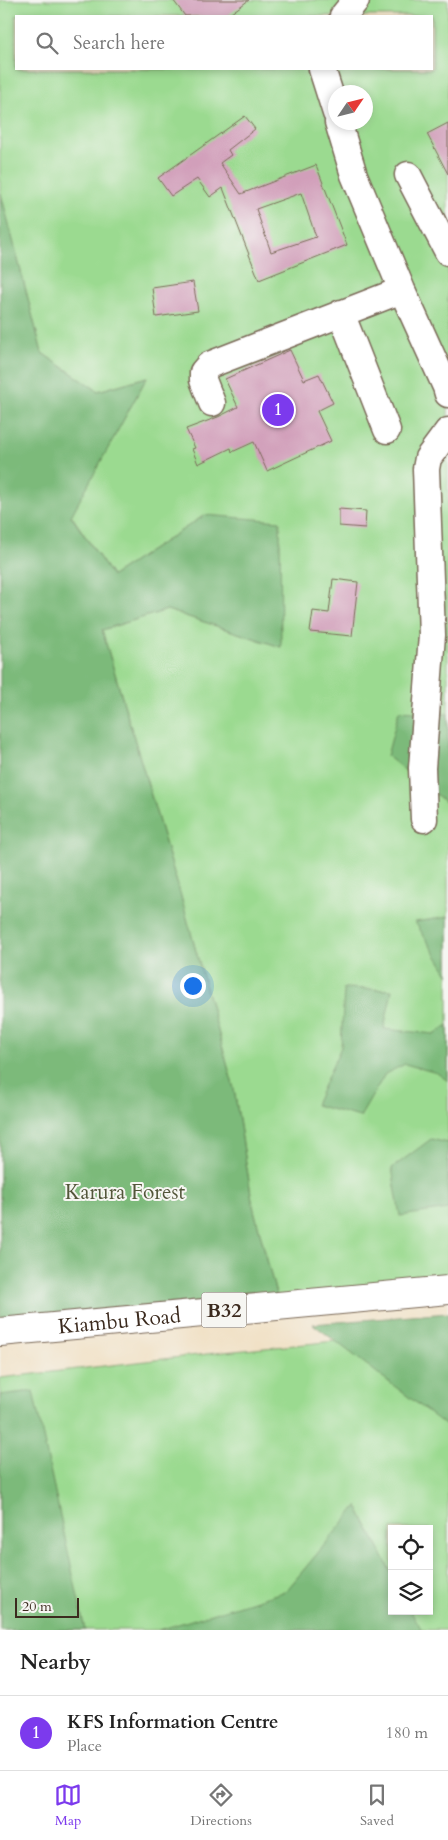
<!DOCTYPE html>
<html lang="en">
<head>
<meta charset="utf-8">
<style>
  :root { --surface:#fff; --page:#f2f2f2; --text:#222; --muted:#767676; --line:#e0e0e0; --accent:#7c3aed }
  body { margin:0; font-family:Cardo,serif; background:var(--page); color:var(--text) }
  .controls { position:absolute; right:15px; bottom:15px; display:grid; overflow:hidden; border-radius:0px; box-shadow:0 2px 8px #0003 }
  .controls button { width:45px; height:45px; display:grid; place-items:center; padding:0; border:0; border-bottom:1px solid var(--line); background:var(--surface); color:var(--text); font:25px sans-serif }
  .compass { position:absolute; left:328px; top:85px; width:45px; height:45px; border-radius:50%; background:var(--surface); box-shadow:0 2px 8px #0003; rotate:55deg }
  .scale { position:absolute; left:15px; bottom:12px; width:64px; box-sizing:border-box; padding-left:5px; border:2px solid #3b2a1e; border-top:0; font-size:14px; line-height:18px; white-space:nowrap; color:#3b2a1e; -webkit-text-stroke:4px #f6f6f2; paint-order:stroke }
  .you { position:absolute; left:192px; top:985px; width:18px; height:18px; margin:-12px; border:4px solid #fff; border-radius:50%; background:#1a73e8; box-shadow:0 0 0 8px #1a73e833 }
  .badge { display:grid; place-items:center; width:32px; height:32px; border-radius:50%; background:var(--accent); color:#fff; font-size:16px; font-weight:700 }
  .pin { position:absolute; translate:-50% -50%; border:2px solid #fff; box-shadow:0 1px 5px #0006 }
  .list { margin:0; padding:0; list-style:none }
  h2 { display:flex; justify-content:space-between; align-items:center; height:65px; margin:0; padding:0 20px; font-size:21px }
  h2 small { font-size:16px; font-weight:400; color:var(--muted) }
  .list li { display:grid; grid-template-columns:32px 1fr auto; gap:15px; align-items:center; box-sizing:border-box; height:75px; padding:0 20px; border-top:1px solid var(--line) }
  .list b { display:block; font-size:19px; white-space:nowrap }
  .list p { margin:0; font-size:16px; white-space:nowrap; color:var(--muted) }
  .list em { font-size:16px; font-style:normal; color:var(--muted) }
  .icon { flex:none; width:28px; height:28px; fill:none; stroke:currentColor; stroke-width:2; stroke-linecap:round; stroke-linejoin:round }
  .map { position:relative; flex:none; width:448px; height:1630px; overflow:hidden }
  .search { position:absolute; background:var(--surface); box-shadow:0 2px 8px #0003; left:15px; right:15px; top:15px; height:55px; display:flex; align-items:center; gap:12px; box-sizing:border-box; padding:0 18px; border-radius:0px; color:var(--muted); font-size:19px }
  .sheet { height:140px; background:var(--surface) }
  nav { display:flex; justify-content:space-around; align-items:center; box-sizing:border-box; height:70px; border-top:1px solid var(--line); background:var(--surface); font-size:14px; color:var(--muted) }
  nav a { display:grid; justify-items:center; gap:2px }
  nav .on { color:var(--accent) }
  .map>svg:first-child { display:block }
  .green { fill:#9bda90; stroke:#6b8257; fill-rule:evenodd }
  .forest { fill:#7cba7a; stroke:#5c724c }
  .building { fill:#d19fba; fill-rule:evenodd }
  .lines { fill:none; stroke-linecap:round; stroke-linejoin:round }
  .minor-casing { stroke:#7b6a59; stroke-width:29 }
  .highway-casing { stroke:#7b6a59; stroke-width:30 }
  .minor { stroke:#fff; stroke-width:26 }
  .highway { stroke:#fff; stroke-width:28 }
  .labels { text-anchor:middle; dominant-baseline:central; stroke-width:4; stroke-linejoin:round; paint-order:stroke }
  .shield { fill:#f6f6f2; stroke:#73675e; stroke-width:1 }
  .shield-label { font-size:20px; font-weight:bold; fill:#3b2a1e }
  .park-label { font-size:21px; fill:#53563a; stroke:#f6f6f2 }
  .street-label { font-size:21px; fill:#3b2a1e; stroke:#f6f6f2 }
</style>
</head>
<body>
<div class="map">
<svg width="448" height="1630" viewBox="0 0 448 1630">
  <rect width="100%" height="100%" fill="#f6f6f2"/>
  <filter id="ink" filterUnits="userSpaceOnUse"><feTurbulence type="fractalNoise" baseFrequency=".02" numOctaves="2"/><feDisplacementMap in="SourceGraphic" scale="10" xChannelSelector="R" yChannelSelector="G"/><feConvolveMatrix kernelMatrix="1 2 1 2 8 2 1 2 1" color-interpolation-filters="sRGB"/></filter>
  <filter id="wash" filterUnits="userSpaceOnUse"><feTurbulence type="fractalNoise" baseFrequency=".0096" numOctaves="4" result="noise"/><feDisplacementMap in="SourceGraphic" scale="20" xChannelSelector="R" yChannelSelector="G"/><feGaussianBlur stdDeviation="1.12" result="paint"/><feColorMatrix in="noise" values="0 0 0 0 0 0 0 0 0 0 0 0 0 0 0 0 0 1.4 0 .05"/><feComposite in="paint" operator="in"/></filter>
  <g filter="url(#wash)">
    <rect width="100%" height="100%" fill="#f1e1c6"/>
    <path class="green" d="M0,0H448V1279L278,1302L253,1206L234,1089L180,893L102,630L167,610L281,647L205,515L112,576L71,515L147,377L98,391L42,353L0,190ZM16,16H432V69H16ZM336,92H366V122H336Z
      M448,1330V1630H0V1378L224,1352ZM392,1529H429V1611H392Z"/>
    <path class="forest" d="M0,190L42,353L98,391L147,377L71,516L112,576L205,515L280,521L281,647L167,610L102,630L180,893L234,1089L253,1206L278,1302L0,1338Z
      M399,711L448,714V804L387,756Z
      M448,917V974L415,922Z
      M344,988L392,990L384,1029L434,1034L448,1025V1081L437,1073L405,1064L385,1074L360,1117L315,1105L341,1047Z
      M431,1139L448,1143V1209L400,1216L392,1168Z
      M448,1313V1427L313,1324Z
      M33,1391L85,1630H0V1395Z
      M357,1506L392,1574V1611H411L422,1630H159L286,1591Z"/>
    <g id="blocks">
      <path class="building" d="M173,0H249L227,16H185Z
        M245,116L255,129L228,150L231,155L220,163L241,194L316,165L347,245L259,280L223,188L210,197L197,179L171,196L158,178ZM301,193L316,237L271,252L256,209Z
        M448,123V174L427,134Z
        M193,282L198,311L156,317L152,288Z
        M290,350L304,380L319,374L333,403L317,411L331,441L267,471L254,442L232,452L231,448L198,464L192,449L195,448L186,429L218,417L238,407L225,379Z
        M339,509L366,511L365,528L339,526Z
        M333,579L358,582L352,636L310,632L313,611L329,613Z"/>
    </g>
  </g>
  <g filter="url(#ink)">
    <use href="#blocks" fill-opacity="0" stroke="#7b6a59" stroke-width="1"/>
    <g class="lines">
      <g class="minor-casing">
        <path id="minor" d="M343,16L356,0
          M322,69L336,113
          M338,122L354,175L402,290L446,387L448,394
          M408,175L448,252
          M341,313L387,430
          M212,403L203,380V372L209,365L402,290
          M424,819L422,768L432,635L426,469L428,458L448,431"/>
      </g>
      <g class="highway-casing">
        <g id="highway">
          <path id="s1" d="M0,1332L448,1290"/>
        </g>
      </g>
      <use href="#minor" class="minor"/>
      <use href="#highway" class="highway"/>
    </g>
  </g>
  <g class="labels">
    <rect class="shield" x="201.5" y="1292.5" width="45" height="35" rx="4"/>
    <g class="shield-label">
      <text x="224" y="1310">B32</text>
    </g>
    <g class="park-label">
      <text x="125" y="1192">Karura Forest</text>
    </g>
    <g class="street-label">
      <text stroke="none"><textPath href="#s1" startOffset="120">Kiambu Road</textPath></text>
    </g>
  </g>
</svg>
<div class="controls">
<button><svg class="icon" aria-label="locate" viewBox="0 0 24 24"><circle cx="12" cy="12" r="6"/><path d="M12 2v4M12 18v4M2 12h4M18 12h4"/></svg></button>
<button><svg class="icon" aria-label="layers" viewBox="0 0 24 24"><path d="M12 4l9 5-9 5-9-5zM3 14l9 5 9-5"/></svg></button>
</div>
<svg class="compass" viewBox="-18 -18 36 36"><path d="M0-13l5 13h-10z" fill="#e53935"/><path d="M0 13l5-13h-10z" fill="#767676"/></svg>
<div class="scale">20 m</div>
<div class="you"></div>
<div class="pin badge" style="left:278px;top:410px">1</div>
<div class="search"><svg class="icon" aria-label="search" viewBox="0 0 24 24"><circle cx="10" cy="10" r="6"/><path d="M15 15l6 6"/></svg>Search here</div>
</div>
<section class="sheet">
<h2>Nearby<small></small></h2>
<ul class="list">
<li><span class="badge">1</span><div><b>KFS Information Centre</b><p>Place</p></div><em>180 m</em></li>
</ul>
</section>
<nav>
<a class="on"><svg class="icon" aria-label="map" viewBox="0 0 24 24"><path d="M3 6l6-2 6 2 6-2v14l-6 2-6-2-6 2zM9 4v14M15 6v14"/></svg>Map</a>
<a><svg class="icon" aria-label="directions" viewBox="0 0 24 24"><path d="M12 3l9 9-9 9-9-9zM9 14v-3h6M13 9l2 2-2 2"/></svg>Directions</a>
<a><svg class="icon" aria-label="saved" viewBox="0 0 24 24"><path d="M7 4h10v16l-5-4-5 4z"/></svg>Saved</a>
</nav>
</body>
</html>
